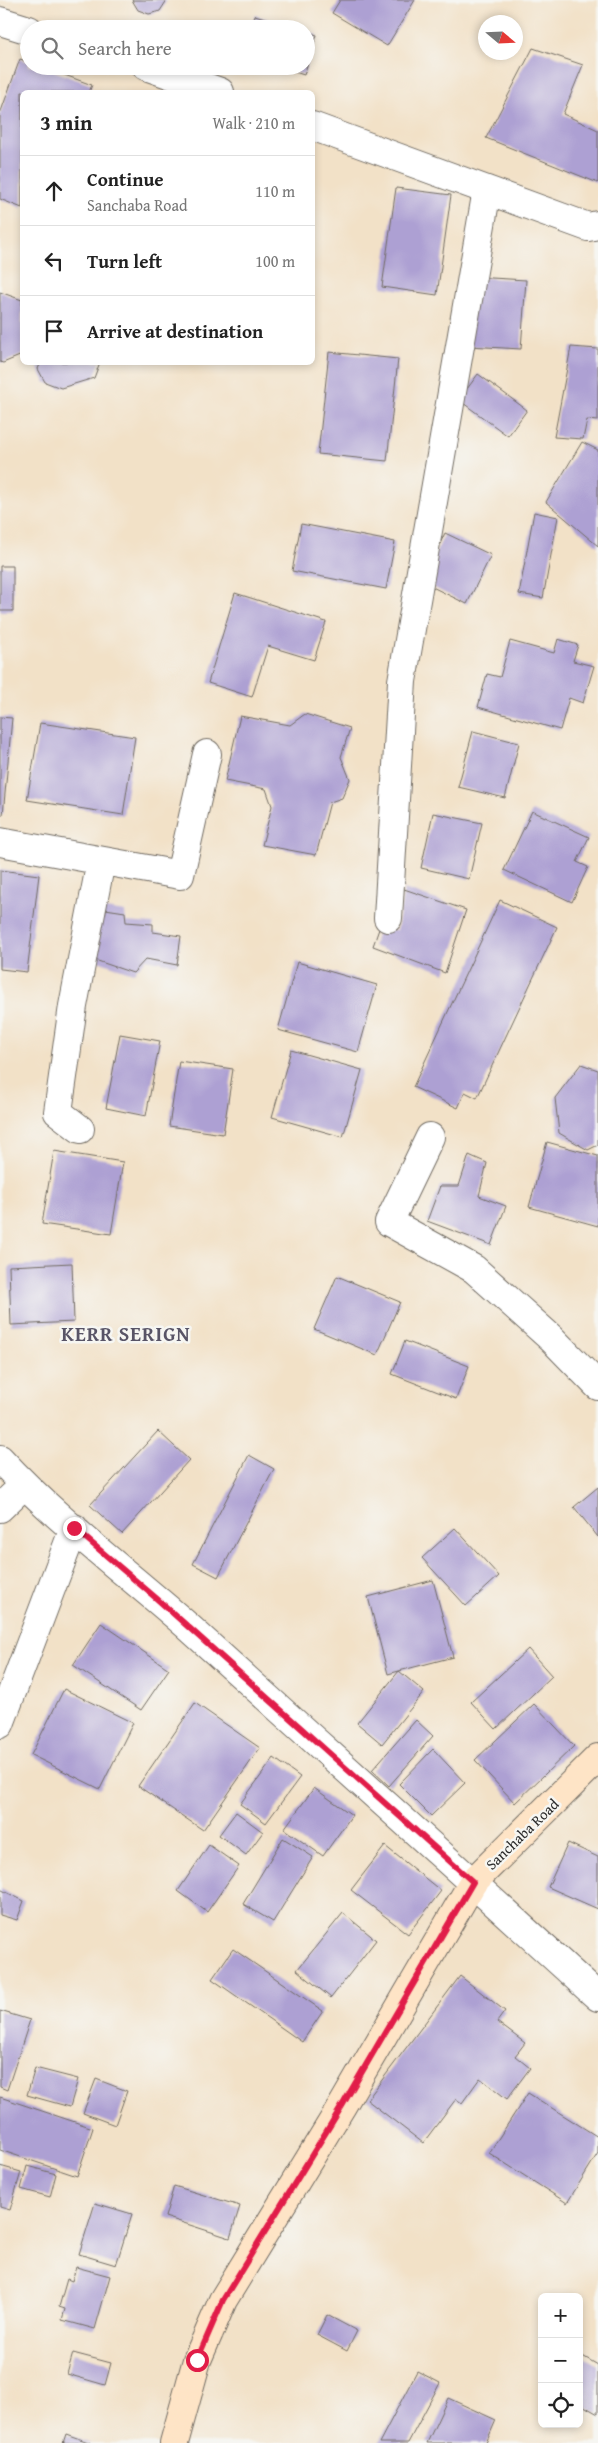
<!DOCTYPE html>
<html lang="en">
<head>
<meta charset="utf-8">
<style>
  :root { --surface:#fff; --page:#f2f2f2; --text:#222; --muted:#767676; --line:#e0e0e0 }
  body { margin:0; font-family:"Gentium Book Plus",serif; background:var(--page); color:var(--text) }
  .controls { position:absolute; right:15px; bottom:15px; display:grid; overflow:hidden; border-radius:8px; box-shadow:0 2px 8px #0003 }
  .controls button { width:45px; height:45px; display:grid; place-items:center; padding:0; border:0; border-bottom:1px solid var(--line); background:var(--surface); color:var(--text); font:25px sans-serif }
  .compass { position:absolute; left:478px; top:15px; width:45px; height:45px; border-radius:50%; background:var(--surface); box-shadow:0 2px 8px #0003; rotate:109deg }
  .stop { position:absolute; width:15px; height:15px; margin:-11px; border:4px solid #e11d48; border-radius:50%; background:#fff }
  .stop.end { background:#e11d48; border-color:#fff; box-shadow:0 1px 5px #0008 }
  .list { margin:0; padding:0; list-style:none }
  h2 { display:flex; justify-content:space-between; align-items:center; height:65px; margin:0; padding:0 20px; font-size:21px }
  h2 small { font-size:16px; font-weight:400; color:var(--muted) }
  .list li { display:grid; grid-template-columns:32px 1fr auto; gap:15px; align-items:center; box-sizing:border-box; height:70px; padding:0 20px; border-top:1px solid var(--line) }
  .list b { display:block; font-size:19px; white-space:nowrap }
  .list p { margin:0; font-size:16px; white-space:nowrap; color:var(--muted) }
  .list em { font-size:16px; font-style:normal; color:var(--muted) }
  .icon { flex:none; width:28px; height:28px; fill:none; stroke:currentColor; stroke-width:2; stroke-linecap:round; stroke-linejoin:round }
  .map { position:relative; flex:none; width:598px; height:2443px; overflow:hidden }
  .search { position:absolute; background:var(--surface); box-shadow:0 2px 8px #0003; left:20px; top:20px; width:295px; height:55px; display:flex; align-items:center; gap:12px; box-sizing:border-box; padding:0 18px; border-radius:28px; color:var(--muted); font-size:19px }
  .panel { position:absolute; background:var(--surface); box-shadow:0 2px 8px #0003; left:20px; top:90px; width:295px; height:275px; border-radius:8px }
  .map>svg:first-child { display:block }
  .building { fill:#ada0d3 }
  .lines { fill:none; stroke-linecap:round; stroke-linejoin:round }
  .street-casing { stroke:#716b62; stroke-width:30 }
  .secondary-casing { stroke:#716b62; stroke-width:30 }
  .street { stroke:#fff; stroke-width:28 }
  .secondary { stroke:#fee4c6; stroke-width:28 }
  .route { stroke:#e11d48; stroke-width:6 }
  .labels { text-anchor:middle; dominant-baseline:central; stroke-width:5; stroke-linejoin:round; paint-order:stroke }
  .street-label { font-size:15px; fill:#2b2b2b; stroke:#f6f6f2 }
  .district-label { font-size:20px; font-weight:bold; letter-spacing:1px; fill:#585466; stroke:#f6f6f2 }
</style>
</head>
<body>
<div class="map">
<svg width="598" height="2443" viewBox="0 0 598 2443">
  <rect width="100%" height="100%" fill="#f6f6f2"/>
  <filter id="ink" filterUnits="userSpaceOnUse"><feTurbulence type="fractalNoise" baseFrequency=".02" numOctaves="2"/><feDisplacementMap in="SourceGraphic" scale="10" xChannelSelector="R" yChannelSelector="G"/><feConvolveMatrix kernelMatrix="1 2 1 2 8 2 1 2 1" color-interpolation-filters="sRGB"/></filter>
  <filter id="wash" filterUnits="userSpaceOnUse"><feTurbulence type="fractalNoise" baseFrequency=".0096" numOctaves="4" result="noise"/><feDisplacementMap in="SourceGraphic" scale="20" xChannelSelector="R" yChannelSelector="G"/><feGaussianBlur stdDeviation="1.12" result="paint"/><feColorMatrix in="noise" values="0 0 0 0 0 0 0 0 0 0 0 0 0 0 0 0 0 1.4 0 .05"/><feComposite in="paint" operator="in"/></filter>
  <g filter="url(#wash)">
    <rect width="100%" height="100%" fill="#f2e1c7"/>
    <g id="blocks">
      <path class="building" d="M132,0H167L160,11L149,14L138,10Z
        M340,0H415L387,46L332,13Z
        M255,15L297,28V29H251Z
        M306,31L317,35L304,75L279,67L306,66Z
        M533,48L583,65L563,114L598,130V183L486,138Z
        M20,59L29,62V66H40L92,85L89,92H22V208L0,199V114Z
        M396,188L451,195L437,295L382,287Z
        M474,277L526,280L521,349L469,346Z
        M0,292L22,300V355L3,363L0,362Z
        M571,347L598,349V421L587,420L583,439L554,437Z
        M329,352L398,359L387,461L318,454Z
        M41,362H100L94,378L61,388L45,382L38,369Z
        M478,374L527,410L508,436L459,400Z
        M582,442L598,450V546L546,502Z
        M534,512L558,517L543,598L519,594Z
        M301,524L395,542L386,589L292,571Z
        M445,533L491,555L467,604L422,582Z
        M0,566H13V611H0Z
        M235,593L326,622L314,660L268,646L252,697L208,683Z
        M558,639L578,645L573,661L594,666L583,703L569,698L560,730L478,707L487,674L500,677L510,641L554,653Z
        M305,714L350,728L341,757L350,779L342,798L330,802L316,855L262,845L272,806L266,789L225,781L240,716L290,725Z
        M0,717L12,718L3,815H0Z
        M40,723L135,737L123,815L27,800Z
        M473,731L519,743L505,798L458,787Z
        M532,811L589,837L577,862L588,867L572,902L504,870Z
        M433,813L482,823L469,879L421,868Z
        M0,870L39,875L27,972L0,969Z
        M404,889L466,910L445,973L373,946L379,929L397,930Z
        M500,900L557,927L477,1098L465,1092L458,1108L413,1087Z
        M99,908L125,912L126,922L153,924V932L181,936L177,965L146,959L133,973L89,958Z
        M297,962L377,985L358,1052L278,1030Z
        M120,1034L160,1041L146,1116L106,1108Z
        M291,1050L362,1070L343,1137L272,1117Z
        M179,1061L233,1069L223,1134L169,1126Z
        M581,1064L598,1070V1145L588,1150L559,1133L555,1098Z
        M547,1142L598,1156V1226L529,1207Z
        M54,1151L123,1162L111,1234L42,1224Z
        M469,1155L487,1163L479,1196L506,1206L491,1245L427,1221L440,1186H459Z
        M72,1263L74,1322L11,1325L9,1266Z
        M337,1276L400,1302L377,1355L314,1329Z
        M405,1341L469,1366L456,1399L392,1374Z
        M158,1431L189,1460L122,1534L90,1505Z
        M249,1455L274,1469L218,1577L193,1564Z
        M598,1487V1537L574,1507Z
        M455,1528L499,1576L466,1606L422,1558Z
        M433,1580L453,1657L399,1671L424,1692L382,1744L357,1723L399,1671L388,1674L368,1597Z
        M101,1623L169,1669L141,1710L73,1665Z
        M528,1649L552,1676L496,1729L471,1702Z
        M64,1689L133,1723L100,1789L31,1755Z
        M195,1703L260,1748L203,1830L138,1786Z
        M534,1704L574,1746L515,1803L475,1760Z
        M416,1720L433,1736L389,1786L372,1770Z
        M433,1749L465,1783L431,1816L399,1784Z
        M274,1758L300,1777L266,1823L240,1804Z
        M314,1788L352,1815L323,1856L284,1829Z
        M236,1812L263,1832L246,1855L219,1835Z
        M283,1838L313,1857L273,1922L243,1904Z
        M568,1843L598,1857V1909L548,1887Z
        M209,1845L239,1866L207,1912L178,1891Z
        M385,1846L441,1891L408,1934L351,1890Z
        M0,1889L24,1901L17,1920L0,1915Z
        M343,1913L376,1940L331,1998L297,1970Z
        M233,1949L323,2011L302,2042L212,1979Z
        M460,1976L505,2011L497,2022L525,2043L515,2056L530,2068L507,2099L480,2078L462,2103L456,2099L423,2143L367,2100Z
        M0,2011L30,2020L7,2090L0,2087Z
        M35,2068L78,2079L70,2107L27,2095Z
        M96,2079L127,2091L115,2125L83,2113Z
        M528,2093L598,2137V2153L567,2203L489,2153Z
        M0,2097L93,2128L77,2176L0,2150Z
        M0,2166L21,2172L10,2210L0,2207Z
        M27,2166L56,2174L50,2197L21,2189Z
        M174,2186L240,2206L230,2238L165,2217Z
        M95,2203L132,2214L116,2265L79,2254Z
        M76,2267L110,2276L95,2329L62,2320L65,2309L59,2307L67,2279L72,2281Z
        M327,2315L357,2331L347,2351L317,2335Z
        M73,2353L111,2363L105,2385L67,2374Z
        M579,2354L598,2365V2414L579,2403Z
        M417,2371L440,2383L408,2443H379Z
        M448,2398L496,2420L486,2443H427Z
        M66,2434L91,2443H63Z"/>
    </g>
  </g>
  <g filter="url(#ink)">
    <use href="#blocks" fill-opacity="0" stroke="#716b62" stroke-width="1"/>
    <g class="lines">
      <g class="street-casing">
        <path id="street" d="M0,21L29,30
          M146,66L220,92
          M312,126L588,227L598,225
          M0,842L180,875L207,754
          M388,918L402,681L487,190
          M80,1129L58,1112L73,1006L101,861
          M430,1137L389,1222L474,1269L552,1339L598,1386
          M0,1459C58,1522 129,1574 193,1631C328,1753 464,1874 598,1997
          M0,1508L24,1485
          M0,1724L74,1528"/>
      </g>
      <g class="secondary-casing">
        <path id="secondary" d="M174,2443L197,2360L223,2300L342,2106L473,1882L598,1758"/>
      </g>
      <use href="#street" class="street"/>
      <use href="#secondary" class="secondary"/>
    </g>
  </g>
  <g class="lines" filter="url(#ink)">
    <path class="route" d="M74,1528L156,1598L473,1882L342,2106L223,2300L197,2360"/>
  </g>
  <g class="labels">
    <g class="street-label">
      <text transform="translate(522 1834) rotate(-44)">Sanchaba Road</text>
    </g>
    <g class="district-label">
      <text x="126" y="1333">KERR SERIGN</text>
    </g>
  </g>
</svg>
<div class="controls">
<button>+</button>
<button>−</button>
<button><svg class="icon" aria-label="locate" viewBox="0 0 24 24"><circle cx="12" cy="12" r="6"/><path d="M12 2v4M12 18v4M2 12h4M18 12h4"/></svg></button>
</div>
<svg class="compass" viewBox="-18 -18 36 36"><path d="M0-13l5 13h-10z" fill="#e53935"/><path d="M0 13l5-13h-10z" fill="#767676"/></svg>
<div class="stop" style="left:197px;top:2360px"></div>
<div class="stop end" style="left:74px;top:1528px"></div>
<div class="search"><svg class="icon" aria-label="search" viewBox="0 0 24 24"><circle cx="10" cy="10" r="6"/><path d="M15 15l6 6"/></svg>Search here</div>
<section class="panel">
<h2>3 min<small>Walk · 210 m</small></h2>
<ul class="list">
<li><svg class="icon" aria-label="ahead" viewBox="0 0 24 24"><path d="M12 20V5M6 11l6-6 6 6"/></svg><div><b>Continue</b><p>Sanchaba Road</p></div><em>110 m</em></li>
<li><svg class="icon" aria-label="left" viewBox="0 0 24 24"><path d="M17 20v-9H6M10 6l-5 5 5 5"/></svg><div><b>Turn left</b></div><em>100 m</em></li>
<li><svg class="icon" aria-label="arrive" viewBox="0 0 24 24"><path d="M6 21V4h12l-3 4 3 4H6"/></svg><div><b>Arrive at destination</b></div></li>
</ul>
</section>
</div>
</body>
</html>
